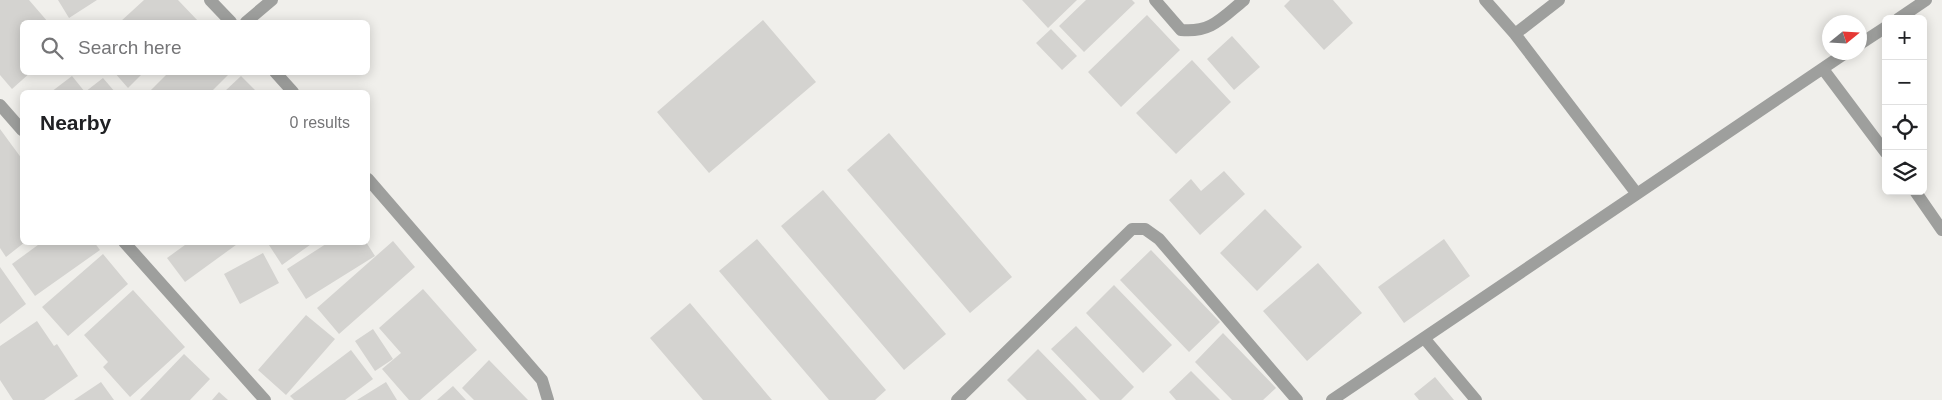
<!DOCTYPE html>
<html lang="en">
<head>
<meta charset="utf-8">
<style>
  :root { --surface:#fff; --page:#f6f6f6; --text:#202124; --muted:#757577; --line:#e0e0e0 }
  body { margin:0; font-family:Helvetica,sans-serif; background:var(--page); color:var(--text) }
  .controls { position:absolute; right:15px; top:15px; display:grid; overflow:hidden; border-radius:8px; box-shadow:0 2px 12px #0003 }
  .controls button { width:45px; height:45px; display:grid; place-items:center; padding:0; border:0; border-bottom:1px solid var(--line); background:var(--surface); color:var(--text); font:25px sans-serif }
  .compass { position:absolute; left:1822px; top:15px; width:45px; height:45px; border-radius:50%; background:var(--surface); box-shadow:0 2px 12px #0003; rotate:72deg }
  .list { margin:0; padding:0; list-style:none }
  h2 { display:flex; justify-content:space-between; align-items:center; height:65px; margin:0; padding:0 20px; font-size:21px }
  h2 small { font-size:16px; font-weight:400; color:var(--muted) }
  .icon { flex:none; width:28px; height:28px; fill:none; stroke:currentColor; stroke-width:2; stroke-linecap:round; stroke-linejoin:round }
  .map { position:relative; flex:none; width:1942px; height:400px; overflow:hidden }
  .search { position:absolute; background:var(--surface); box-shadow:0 2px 12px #0003; left:20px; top:20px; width:350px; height:55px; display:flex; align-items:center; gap:12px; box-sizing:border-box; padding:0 18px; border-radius:8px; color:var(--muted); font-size:19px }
  .panel { position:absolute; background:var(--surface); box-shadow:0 2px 12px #0003; left:20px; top:90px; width:350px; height:155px; border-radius:8px }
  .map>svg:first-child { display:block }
  .building { fill:#d4d3d0 }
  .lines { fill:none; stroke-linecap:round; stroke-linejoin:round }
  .street { stroke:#9e9f9d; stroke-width:12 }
</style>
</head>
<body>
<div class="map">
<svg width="1942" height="400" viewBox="0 0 1942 400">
  <rect width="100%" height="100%" fill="#f0efeb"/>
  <path class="building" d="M0,0H29L48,22H22V72H31L12,89L0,75Z
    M58,0H97L69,18Z
    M144,0H178L199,22H120Z
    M1022,0H1077L1048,28Z
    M1086,0H1132L1135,3L1084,52L1059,26Z
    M1290,0H1333L1353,23L1324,50L1284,6Z
    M1147,15L1180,50L1121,107L1088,72Z
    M763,20L816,82L709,173L657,112Z
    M1051,29L1077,56L1062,70L1036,43Z
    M1232,36L1260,67L1234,90L1207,59Z
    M1192,60L1231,102L1176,154L1136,113Z
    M114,72H144L128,88Z
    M169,72H231L211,92H149Z
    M72,76L85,92L103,78L115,92H51Z
    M241,76L257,92H224Z
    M0,129L22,159V242H25L6,257L0,248Z
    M889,133L1012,277L970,313L847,170Z
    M1224,171L1245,194L1200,235L1169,200L1191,179L1201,191Z
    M823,190L946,334L904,370L781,226Z
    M1265,209L1302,247L1257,291L1220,253Z
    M757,239L886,390L875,400H829L719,271Z
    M1444,239L1470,276L1404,323L1378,287Z
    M393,241L415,267L339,334L317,308Z
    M42,242H94L100,250L35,296L12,264Z
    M189,242H240L185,282L167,258Z
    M267,242H314L282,265Z
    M329,242H366L375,256L306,299L287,269Z
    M1151,250L1220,322L1189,352L1120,280Z
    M263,253L279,283L240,304L224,274Z
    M103,254L128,284L68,336L42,307Z
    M1318,263L1362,313L1307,361L1263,311Z
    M0,267L26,304L0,324Z
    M1114,285L1172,345L1143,373L1086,313Z
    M423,289L477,350L420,400H409L382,369L401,353L379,328Z
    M133,290L185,347L130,397L103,367L108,362L84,335Z
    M690,303L772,400H703L650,338Z
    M306,315L335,339L286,395L258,370Z
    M37,321L54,346L57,344L78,376L44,400H13L0,380V346Z
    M1076,326L1134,387L1121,400H1100L1051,349Z
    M373,329L393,359L375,371L355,341Z
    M1223,333L1276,388L1263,400H1232L1195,362Z
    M1038,349L1075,387L1087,400H1027L1007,380Z
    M351,350L373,379L345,400H294L290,396Z
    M184,354L210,379L190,400H140Z
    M489,360L528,400H474L462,388Z
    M1191,371L1220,400H1176L1169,392Z
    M1435,377L1454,400H1419L1414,394Z
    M101,382L114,400H74Z
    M386,382L397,400H357Z
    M453,386L466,400H437Z
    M219,392L228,400H212Z"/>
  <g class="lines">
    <path class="street" d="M210,0L231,22
      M1155,0L1181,30C1211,33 1222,18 1244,0
      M1485,0L1515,34L1637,194
      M1898,19L1926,0
      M246,22L272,0
      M1515,34L1559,0
      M1860,44L1886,27
      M1823,69L1886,153
      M275,72L293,92
      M0,105L22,130
      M368,179L542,380L548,400
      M1915,191L1942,230
      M124,242L265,400
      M1424,338L1476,400
      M957,400L1132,229H1145L1159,239L1297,400
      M1332,400L1847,52"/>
  </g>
</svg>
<div class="controls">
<button>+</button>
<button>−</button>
<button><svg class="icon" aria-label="locate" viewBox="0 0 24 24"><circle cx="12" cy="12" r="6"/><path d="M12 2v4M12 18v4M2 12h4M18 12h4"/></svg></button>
<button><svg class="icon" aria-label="layers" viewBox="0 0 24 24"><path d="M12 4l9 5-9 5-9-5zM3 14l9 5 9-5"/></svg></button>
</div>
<svg class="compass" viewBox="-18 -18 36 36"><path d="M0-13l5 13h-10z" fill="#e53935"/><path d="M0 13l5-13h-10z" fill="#757577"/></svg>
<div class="search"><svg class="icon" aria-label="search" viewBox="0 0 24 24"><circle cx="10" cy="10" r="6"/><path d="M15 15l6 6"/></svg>Search here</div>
<section class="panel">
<h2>Nearby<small>0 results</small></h2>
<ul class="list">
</ul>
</section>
</div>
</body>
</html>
